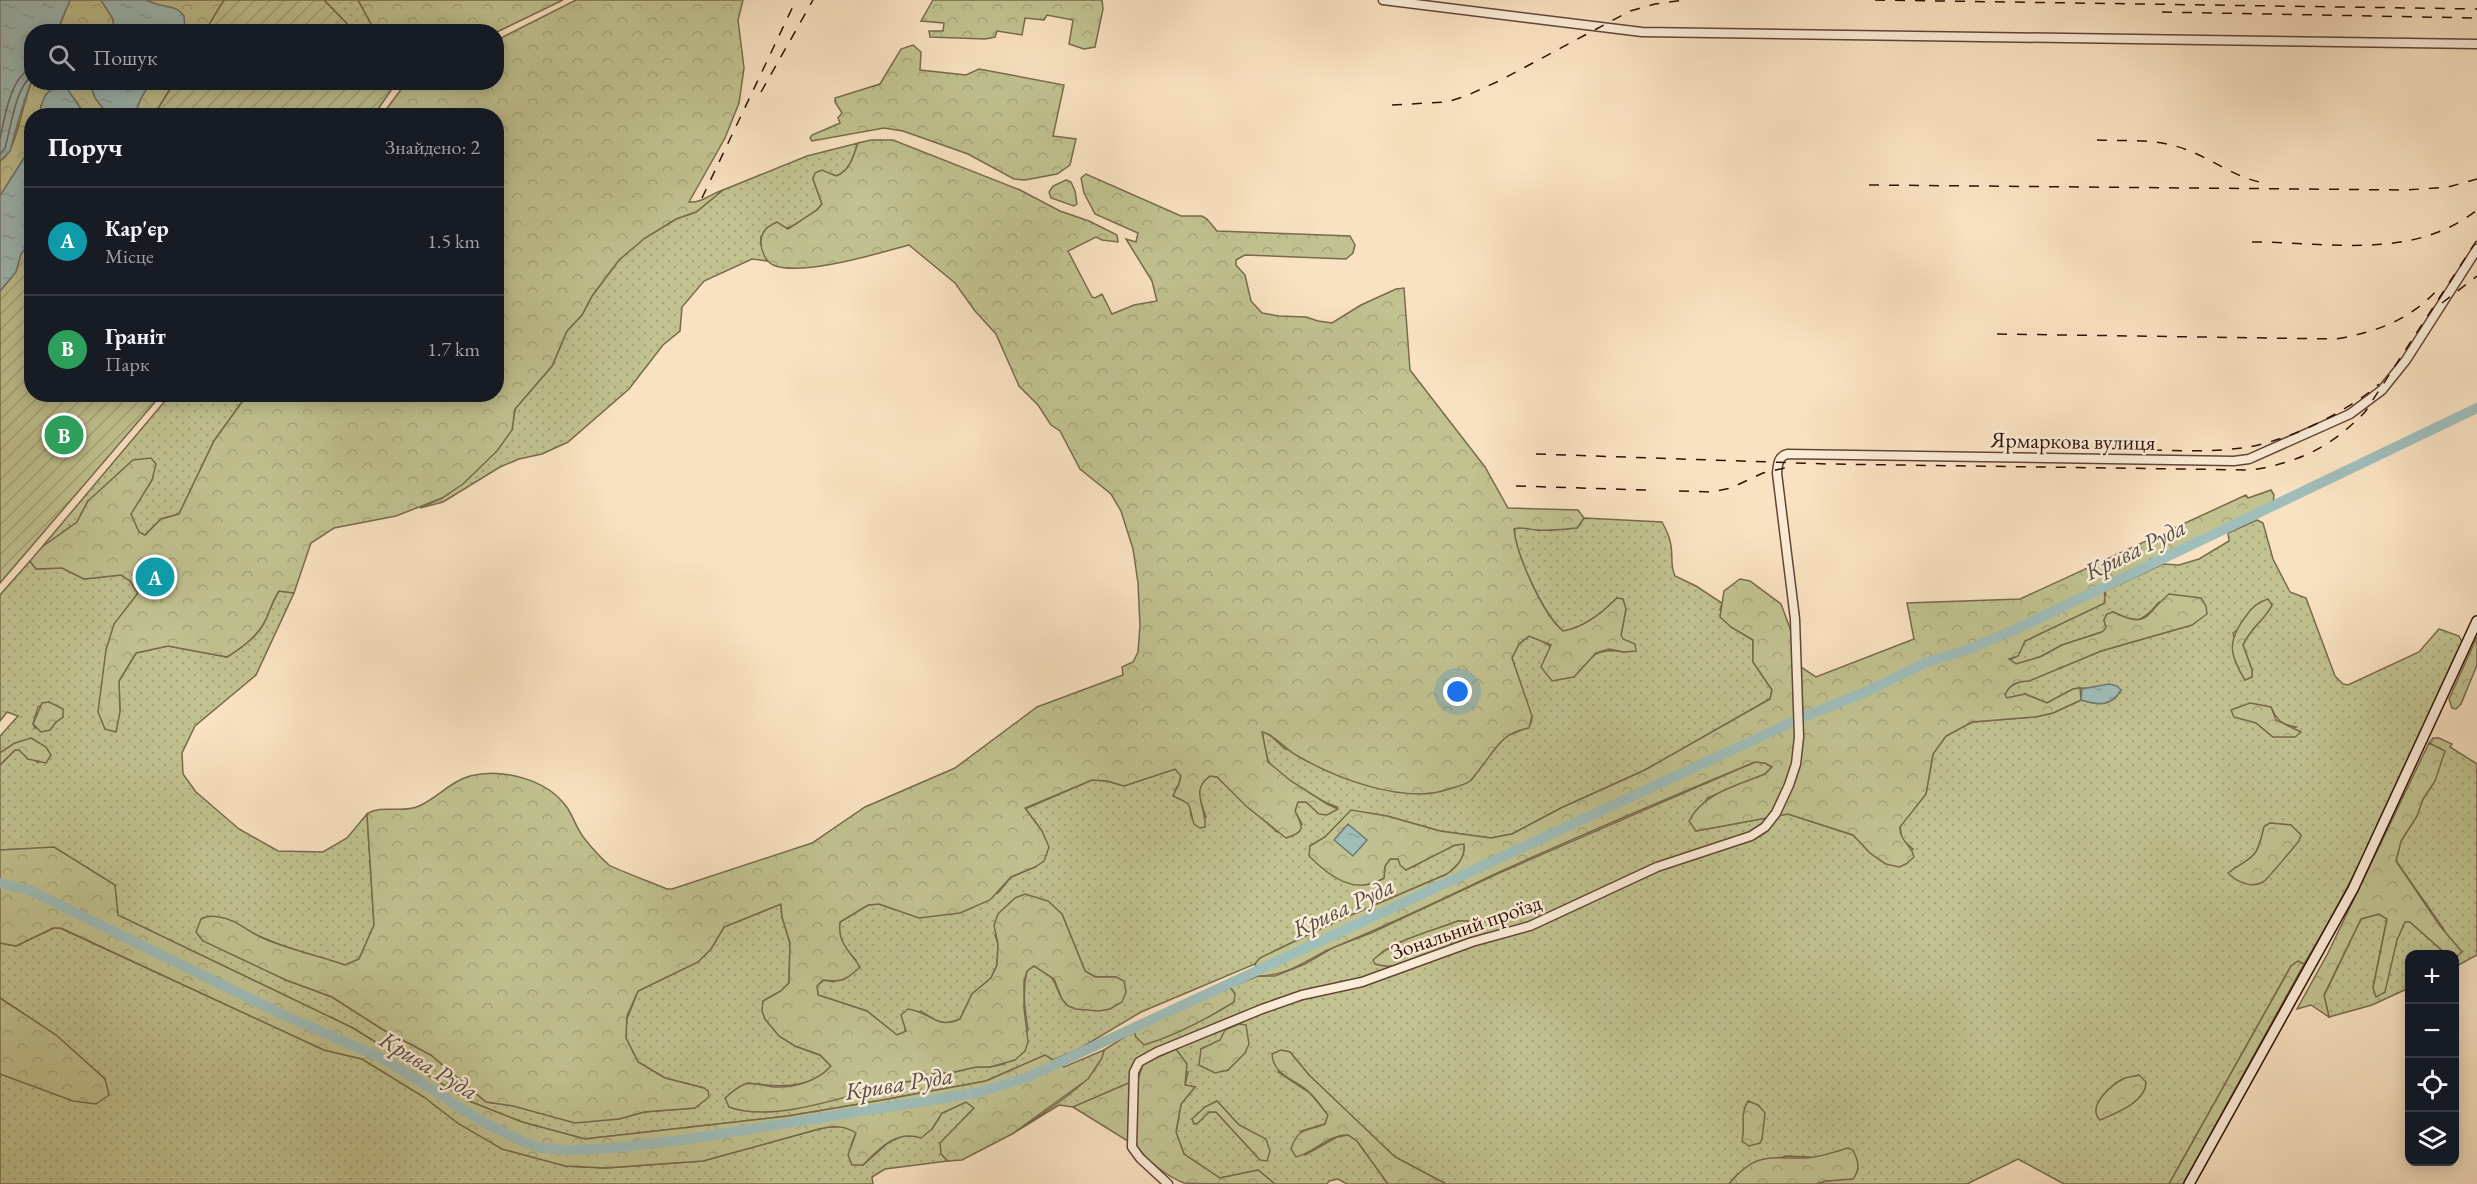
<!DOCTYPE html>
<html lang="uk">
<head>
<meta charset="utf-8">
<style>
  :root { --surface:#171b24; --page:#20242c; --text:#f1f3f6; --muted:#9ea1a6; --line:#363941; --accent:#c59692 }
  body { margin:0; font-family:"EB Garamond",serif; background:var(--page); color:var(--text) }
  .controls { position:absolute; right:18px; bottom:18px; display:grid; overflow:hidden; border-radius:12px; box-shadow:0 3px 15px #0003 }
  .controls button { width:54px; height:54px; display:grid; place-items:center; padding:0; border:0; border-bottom:2px solid var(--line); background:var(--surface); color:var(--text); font:30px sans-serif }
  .you { position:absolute; left:1458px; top:692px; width:21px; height:21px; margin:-15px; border:4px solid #fff; border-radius:50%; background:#1a73e8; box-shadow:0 0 0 9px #1a73e833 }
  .badge { display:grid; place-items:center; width:39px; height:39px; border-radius:50%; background:var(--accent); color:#fff; font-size:20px; font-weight:700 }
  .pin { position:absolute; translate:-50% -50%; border:3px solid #fff; box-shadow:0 2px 6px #0006 }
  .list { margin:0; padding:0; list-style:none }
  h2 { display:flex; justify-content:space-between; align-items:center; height:78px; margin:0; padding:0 24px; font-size:26px }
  h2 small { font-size:20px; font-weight:400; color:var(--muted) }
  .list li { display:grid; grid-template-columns:39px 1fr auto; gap:18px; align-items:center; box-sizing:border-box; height:108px; padding:0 24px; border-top:2px solid var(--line) }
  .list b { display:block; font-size:22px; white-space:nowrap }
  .list p { margin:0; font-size:20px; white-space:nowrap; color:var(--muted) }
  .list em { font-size:20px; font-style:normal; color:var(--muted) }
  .icon { flex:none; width:33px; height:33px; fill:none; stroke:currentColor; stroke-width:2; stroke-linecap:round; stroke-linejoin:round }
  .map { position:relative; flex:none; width:2477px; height:1184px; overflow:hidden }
  .search { position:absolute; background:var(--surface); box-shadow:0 3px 15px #0003; left:24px; top:24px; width:480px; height:66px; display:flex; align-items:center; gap:15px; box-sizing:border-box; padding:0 21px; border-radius:24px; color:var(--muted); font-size:22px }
  .panel { position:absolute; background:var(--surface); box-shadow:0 3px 15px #0003; left:24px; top:108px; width:480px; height:294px; border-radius:24px }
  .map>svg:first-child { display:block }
  .grass { fill:url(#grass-dots); stroke:#786a4b; stroke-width:1.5; fill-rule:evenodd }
  .forest { fill:url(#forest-crowns); stroke:#786a4b; stroke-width:1.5 }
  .garden { fill:url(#garden-furrows); stroke:#786a4b; stroke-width:1.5 }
  .water { fill:url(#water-ripples); stroke:#727871; stroke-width:1.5 }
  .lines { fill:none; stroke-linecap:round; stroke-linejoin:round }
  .shore { stroke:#676760; stroke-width:1.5 }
  .river { stroke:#9fbdb9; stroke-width:10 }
  .tertiary-casing { stroke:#624535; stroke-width:11 }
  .secondary-casing { stroke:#2f1106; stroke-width:12 }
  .tertiary { stroke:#fbecd7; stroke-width:8 }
  .secondary { stroke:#fbecd7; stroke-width:9 }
  .rail { stroke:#2f1106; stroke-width:1.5; stroke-dasharray:10 10; stroke-linecap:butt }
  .labels { text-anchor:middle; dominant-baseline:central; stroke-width:5; stroke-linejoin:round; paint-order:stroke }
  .street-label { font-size:22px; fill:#2f1106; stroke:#fbecd7 }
  .water-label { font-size:24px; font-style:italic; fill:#564d45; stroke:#fbecd7 }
</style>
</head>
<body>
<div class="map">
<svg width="2477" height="1184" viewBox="0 0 2477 1184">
  <defs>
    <pattern id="grass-dots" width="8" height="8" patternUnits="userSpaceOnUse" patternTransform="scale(1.5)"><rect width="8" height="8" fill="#c1c290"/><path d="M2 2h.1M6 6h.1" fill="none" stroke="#a6a67b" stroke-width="1.8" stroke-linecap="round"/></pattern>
    <pattern id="forest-crowns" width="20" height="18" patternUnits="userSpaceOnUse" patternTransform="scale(1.5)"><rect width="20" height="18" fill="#c1c290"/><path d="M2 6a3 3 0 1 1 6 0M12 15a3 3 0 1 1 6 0" fill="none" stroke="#a6a67b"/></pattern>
    <pattern id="garden-furrows" width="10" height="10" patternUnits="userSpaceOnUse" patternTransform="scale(1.5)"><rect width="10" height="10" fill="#c1c290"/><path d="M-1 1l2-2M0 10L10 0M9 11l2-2" fill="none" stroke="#a6a67b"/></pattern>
    <pattern id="water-ripples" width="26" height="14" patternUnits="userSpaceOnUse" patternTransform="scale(1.5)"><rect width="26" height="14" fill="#9fbdb9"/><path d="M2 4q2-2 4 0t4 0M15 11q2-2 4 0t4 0" fill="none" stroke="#89a19e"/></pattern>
  </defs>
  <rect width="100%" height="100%" fill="#f9e2c1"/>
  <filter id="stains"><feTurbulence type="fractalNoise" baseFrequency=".00333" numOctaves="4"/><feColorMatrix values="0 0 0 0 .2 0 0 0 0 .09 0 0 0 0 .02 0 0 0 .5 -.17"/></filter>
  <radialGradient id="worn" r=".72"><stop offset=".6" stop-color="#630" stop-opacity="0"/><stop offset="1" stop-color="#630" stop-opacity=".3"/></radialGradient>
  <path class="grass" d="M324,0H358L375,31H354Z
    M858,143C853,157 850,171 837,176L822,171L813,179L822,204C807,223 784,230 761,236V245L767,261L752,259L704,281L682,307L680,331L663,345L629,389L568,442L542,454L519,459L500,467L443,502L420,508L442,498L512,430L515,409L552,366L567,331L582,315L592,296L619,260L638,242L676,219L696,212L723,190L807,156Z
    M170,395H247L214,441L179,514L161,519L145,535L139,532L130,514L152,480L88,501L77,522L42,547Z
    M1584,518L1662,522C1666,529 1670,537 1671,546C1673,557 1670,565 1675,576L1696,586L1722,603L1720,610L1731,627L1753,640V662L1772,690L1770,699L1645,770L1561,808L1512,834L1491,838L1440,831L1387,816L1351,811L1325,837L1310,846L1384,878L1385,866L1390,859H1398L1414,867C1429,856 1445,845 1464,844C1466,858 1457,866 1447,874L1335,922L1260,958L1255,964L1141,1012L1079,1049L1053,1060L1045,1055L986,1081L877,1101L788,1116L585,1139L522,1122L469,1101L353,1028L117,915L54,848L0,850V765L15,750H19L39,763L15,743L0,753V736L18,716L7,712L0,721V595L30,561L36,569L62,568L84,579L121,575L130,581L138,593L115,624L106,650L120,712L119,681L136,653L168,646L227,657C243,647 260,635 267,617C271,607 273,600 279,591L294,593L256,675L195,726L182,753L183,774L196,792L239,829L278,851L323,852L347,838L367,814L374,925L359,959L345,966C308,953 266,944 234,922L246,960L286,980L332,997L382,1029L431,1055L486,1102L619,1119L644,1112L695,1108L704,1088L665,1078L638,1062L626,1038L625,1024L638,991L698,962L711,949L724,927L781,904L782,917L790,943L789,983L781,991L763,1001L765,1019L779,1036L795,1046L820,1055L831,1066C811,1090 776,1087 748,1083L726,1098L915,1081L935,1073H950L976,1067H990L1004,1064L1028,1030C1025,1010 1022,991 1027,971L1034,966C1062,977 1052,990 1066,1003C1073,1010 1080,1008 1088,1009C1106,1010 1118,1010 1126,992L1116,977H1095L1085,971L1062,914L995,935L998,944L997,965L991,978L972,994L960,1019C943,1027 936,1021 921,1011L905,1022V1033L897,1035L867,1011L818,995L817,986L824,980L834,982L856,960C844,948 837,939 840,922L868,905L879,904L896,910L998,893L1011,877L1035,867L1042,831L1025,809L1092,780L1107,781L1124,786L1175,769L1181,775L1179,784L1175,790L1177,798L1187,801L1190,807L1191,816L1206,817C1200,801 1193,787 1210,776L1217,777L1277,832L1302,824L1295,811L1298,802H1306L1319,813L1337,807C1323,803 1272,772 1268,760C1265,751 1264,741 1262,732L1268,733L1285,749L1470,781L1504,737L1529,727L1532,720L1512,658L1519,644L1531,635C1555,645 1559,657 1574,677C1589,656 1597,647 1624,652L1621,635L1626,609L1617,598C1602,613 1584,628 1563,631C1543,614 1516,555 1514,529C1522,526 1529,530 1538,530C1551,531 1564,529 1577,528ZM49,702L63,717L56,722L35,728L33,724L38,707Z
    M2257,520L2263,523L2273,559L2290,592L2306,598L2335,676L2343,684L2348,685L2419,652L2439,629L2459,636L2462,642C2411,749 2367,862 2304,964L2298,961L2291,966L2169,1184H2064L2018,1159L1967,1184H1816L1826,1181L1853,1178L1858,1169L1810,1157L1785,1156L1736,1176L1729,1184H1446L1395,1157L1309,1075L1290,1052L1278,1072L1310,1093L1328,1115L1325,1124L1301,1131L1305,1155L1337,1137L1348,1135L1357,1141L1388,1184H1347L1338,1179L1329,1181L1327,1184H1275L1258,1170L1220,1178L1184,1154L1176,1133L1181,1104L1195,1087L1185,1085L1188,1072L1138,1079L1073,1107L1059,1105L1012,1134C1039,1115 1096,1084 1104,1050L1134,1031L1136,1037L1235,994L1230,987L1258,976H1275L1305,964L1334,947L1371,933L1497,874L1755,762L1765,763L1772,767L1765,774L1707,798L1696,831L1788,814L1853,835L1870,853L1886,864L1913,849L1902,839L1900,826L1926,794L1933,754L1946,736L1972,722L2035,717L2053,713L2081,700C2098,705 2111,707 2121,690L2080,688L2073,689L2047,703L2025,694L2007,698L2005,695C2009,684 2018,681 2029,681L2101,651L2192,625L2159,602C2141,624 2137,623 2113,612L2107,614L2104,620L2107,628L2102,632L2062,645L2040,657L2016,664L2009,660L2018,656L2025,641L2092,609L2106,595L2105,591L2163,564L2179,565L2199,559L2229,541L2228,533ZM2272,605C2265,620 2251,627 2243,645L2252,670V677L2245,680L2233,633ZM2271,707C2277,721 2281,724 2296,727L2273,737L2256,723ZM2270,823L2291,825L2269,874L2263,882L2235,868C2257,856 2259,850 2264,827ZM1458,921H1468V926L1453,935L1381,953L1398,943ZM1221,1040L1233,1064L1228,1070L1201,1049ZM1217,1101L1239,1125L1248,1130L1260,1160L1216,1112H1209L1194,1124L1193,1119L1205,1107Z
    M2433,738H2439L2452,744L2450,747L2477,764V955L2455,967V958L2457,957L2443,928L2396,861L2401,841L2417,816L2423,799L2435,781L2431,743H2429Z
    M2379,914L2387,919L2373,988L2405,921L2410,922L2446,954H2410L2409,988L2372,1005L2329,1017L2324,996L2361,919Z
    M54,928H60L324,1050L362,1059L424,1097L459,1124L565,1166L605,1168L703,1161L819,1129C832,1126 844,1125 856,1133L851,1145L863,1165L889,1142L903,1136L912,1135L932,1129L942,1113L966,1102L974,1108L960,1123L941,1154L948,1161L885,1169L872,1177L873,1184H0V1074L13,1078L105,1079L56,1035L0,998V943L16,946Z"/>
  <path class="forest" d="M70,0H101L113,19L114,31L57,32Z
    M146,0H224L205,32L185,31L186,26L158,5Z
    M358,0H563L497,32L375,31Z
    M576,0H743L738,20L744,68L739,103L725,138L689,202C702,203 710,194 723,190L696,212L676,219L645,238L619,260L592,296L582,315L567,331L552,366L515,409L512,430L497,451L463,484L442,498L396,516L334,528L311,543L294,593L279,591C273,600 271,607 267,617C259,635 243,647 227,657L168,646L136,653L119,681L120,712L116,732L105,729L98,712L106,650L114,624L138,593L130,581L121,575L84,579L62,568L36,569L30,561L42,547L77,522L88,501L133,460L151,458L156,464L152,480L131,514L139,532L145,535L161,519L179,514L214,441L247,395L496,394V116L382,115L402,88L412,83L496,82L497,40Z
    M933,0H1102L1103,9L1095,47L1084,49L1069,44L1073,20L1047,15L1044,20L1025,18L1022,35L997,31L995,37L985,39L930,37L929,31H943L944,23L921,21Z
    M913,45L921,52L920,70L966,75L979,69L1064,85L1053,136L1076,139L1070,165L1057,174L1025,180L1014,179L968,154L903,131L884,128L812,141L810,138L812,135L840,123L838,118L842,113L835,102V98L880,84L901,49Z
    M32,82L94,83L91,86L95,98L109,115H85L74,98L41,105L40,115L32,116L31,147L0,196V161C17,153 22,101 32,82Z
    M150,83H174L154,115L134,116L141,98Z
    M871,140H893L1020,190L1060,211L1089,221L1117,235L1118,242L1102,240L1096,237L1068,251L1092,297L1095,298L1102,294L1112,314L1134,305L1157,301L1152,281L1126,239L1136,242L1138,233L1095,214L1084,193L1081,178L1086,174L1181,216H1202L1207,219L1217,231L1350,236L1355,245L1353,253L1346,259L1245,255L1236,260V265L1245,275L1251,301L1262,313L1279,316L1306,317L1318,321L1332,323L1361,305L1396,289L1404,288L1410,370L1485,467L1508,508L1578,510L1584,518L1577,528C1565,529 1551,531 1538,530C1529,530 1522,526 1514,529C1516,554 1543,615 1563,631C1584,628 1602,613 1617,598L1623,599L1626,609L1621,635L1623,639L1635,644L1636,651L1624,652L1609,649L1596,653L1574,677L1552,681L1541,667L1551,645L1529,636L1519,644L1512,658L1532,716L1529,728C1501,733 1496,749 1479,770C1476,773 1473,779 1470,781C1465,785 1455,787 1449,789C1404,805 1335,778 1296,755C1285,749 1274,734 1262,732L1268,762L1291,781L1327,804L1338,809L1327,815L1319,814L1306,802H1298L1295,811C1303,827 1306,832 1286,838L1246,806L1217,777L1210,776C1189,790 1207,807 1205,827L1200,828L1194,824C1187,802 1195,806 1173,796L1179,784L1181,776L1175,769L1124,786L1107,781L1092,780L1025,808L1042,831L1049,847L1044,861L1035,867L1011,877L990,900L960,913L919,918L879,904L868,905L840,922C837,943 850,951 860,967C845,981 843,982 823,980L817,986L818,995L867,1011L897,1035L906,1031L901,1015L908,1009C931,1012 936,1030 960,1019L972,994L991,978L997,965L998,944L994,925L998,914L1015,898L1025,894L1048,901L1062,914L1085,971L1095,977H1116L1124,981L1126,992L1122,1002L1110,1009L1099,1011L1076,1009L1068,1006L1062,999L1054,979L1034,966L1027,971L1024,982V1008L1028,1042L1025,1051L1015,1060L990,1067H976L950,1073H935L915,1081L899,1082C853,1094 773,1124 729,1107L725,1098C732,1092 737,1087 745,1084C754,1082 765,1086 774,1087C794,1088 818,1081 831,1066L820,1055L795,1046L779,1036L765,1019L762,1011L763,1001L781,991L789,983L790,943L782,917L781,904L724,927L711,949L698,962L638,991L627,1016L626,1038L638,1062L665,1078L704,1088L708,1091L709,1097L695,1108L644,1112L619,1119L575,1123L513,1106L486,1102L431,1055L382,1029L332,997L286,980L203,941L196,932L201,919C206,916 213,916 219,917C236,919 249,933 265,939C291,950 319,956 345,965L359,959L374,925L367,814C382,804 402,814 419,806C437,798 451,781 470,776C502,768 546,779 566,806C573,815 576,828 584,838C591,847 600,857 609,865C613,868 658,885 667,889H672L812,843L865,807L955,768L1037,707L1123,675L1122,667L1133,662L1138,652L1140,625L1138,583L1133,549L1121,511L1111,494L1080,469L1060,431L1051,425L1038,405L1019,386L996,334L975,311L955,283L909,245C879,253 802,277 773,265C765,261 761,250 761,242C761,231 768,226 777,222L788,229L817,210L822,204L813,179L815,173L822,170L836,176C850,171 853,157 858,143Z
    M1066,180L1071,182L1075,191L1077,204L1074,206L1051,198L1049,192L1053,186Z
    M2271,490L2274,495L2273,503L2104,583L2105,603L2025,641L2018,656L2009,659L2016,664L2040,657L2062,645L2102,632L2106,628L2104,620L2107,614L2113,612C2149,629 2143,616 2169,594L2201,598L2206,606L2207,614L2192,625L2101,651L2029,681C2018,681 2009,684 2005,695L2007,698L2025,694L2047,703L2073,689L2080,688L2081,700L2053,713L2035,717L1972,722L1946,736L1933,754L1926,794L1900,827C1899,841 1912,845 1914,857L1906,864L1899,867L1886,864L1870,853L1853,835L1788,814L1696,831L1689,821C1703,793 1738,785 1765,774L1772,767L1765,763L1755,762C1668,798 1581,835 1495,874C1443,899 1391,924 1337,946C1309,957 1291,976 1258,976L1255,964L1260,958L1335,922L1447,874C1457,867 1466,858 1464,844L1455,845L1406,870L1400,865L1398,859H1390L1385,866L1384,878C1355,896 1330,877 1309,856L1310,846L1325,837L1351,810L1387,816L1440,831L1491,838L1512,834L1561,808L1645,770L1770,699L1772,690L1753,662V640L1731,627L1720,617L1724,591L1740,579L1750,581L1781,604L1791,631L1793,662L1816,677L1914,639L1907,603L2020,599L2246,495L2248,498Z
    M2268,599L2272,605C2265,620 2251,627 2243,645L2252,670V677L2245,680C2229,654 2227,641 2246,616C2251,608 2258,602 2268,599Z
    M2477,637V665L2461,704L2456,709L2452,708L2449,699Z
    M49,702L63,709V717L56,722L50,730L41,732L33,724L42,703Z
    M2250,703L2271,707L2276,720L2301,732L2295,737H2273L2256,723L2234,717L2231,710Z
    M31,738L46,747L51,755L46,763L28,759L19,750H15L0,765V753L15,743Z
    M2429,743L2445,751L2435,781L2423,799L2417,816L2401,841L2396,861L2440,926L2462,952L2455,958L2454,954H2446L2410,922H2405L2397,940L2385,992L2376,997L2373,988L2387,919L2379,914L2361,919L2324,995L2329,1017L2311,1005L2297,1009L2328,953Z
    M2270,823L2291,825L2301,835L2299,841C2292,849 2268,879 2263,882C2250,889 2236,881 2228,873C2254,854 2256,862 2264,827Z
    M54,847L115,885L118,915L353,1028L469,1101L522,1122L585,1139L788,1116L877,1101L986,1081L1045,1055L1064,1067L1104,1050L1102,1058L1088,1079L1012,1134L962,1160L948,1161L941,1154L940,1143L974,1108L966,1102L942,1113L932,1129L921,1138C896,1130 880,1148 863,1165H852L848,1155L856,1133C844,1125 832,1126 819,1129L703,1161L605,1168L565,1166L502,1149L459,1124L424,1097L362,1059L324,1050L61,928H53L16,946L0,943V850Z
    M1458,921H1468L1469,926L1453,935L1451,945C1429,956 1400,972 1375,964L1373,960C1395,939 1430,932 1458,921Z
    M2298,961L2304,964L2183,1184H2169L2291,966Z
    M1230,987L1235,994L1234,1002C1205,1020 1177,1035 1144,1045L1136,1037L1134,1031Z
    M0,998L56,1035L105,1079L109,1095L96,1104L73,1101L0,1074Z
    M1239,1024L1246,1025L1249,1044L1245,1053L1228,1070L1215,1073L1199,1065L1201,1049L1220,1040L1225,1030Z
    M1176,1049L1187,1064L1185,1085L1195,1087L1181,1104L1176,1132L1184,1154L1220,1178L1258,1170L1275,1184C1256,1184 1199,1184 1184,1183C1166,1176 1148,1161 1136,1146L1073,1107L1138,1079L1143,1064Z
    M1281,1050L1290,1052L1309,1075L1395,1157L1446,1184H1388L1357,1141L1348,1135C1330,1134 1313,1153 1296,1157L1291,1149C1298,1127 1306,1132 1325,1124L1328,1115C1322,1108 1317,1099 1310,1093C1296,1079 1273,1076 1272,1054Z
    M2139,1075L2146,1082C2146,1102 2116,1113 2100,1120C2086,1106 2112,1084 2125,1078C2129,1077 2135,1076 2139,1075Z
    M1217,1101L1239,1125L1266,1139L1270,1151L1267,1161L1260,1160L1216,1112H1209L1198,1123L1194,1124L1192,1119L1205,1107Z
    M1748,1101L1758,1105L1765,1113L1762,1139L1760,1143L1749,1146L1742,1141C1746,1125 1739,1116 1748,1101Z
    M1848,1148L1853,1150C1858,1160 1861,1169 1853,1179L1826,1181L1816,1184H1729C1756,1151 1769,1159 1806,1158C1820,1157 1835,1152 1848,1148Z"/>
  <path class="garden" d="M224,0H324L354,31H205Z
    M174,83V82L396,83L374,115H154Z
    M31,241L32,394L161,395L0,583V291L16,272L21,254Z"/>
  <path class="water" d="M0,0H70L57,31L32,32L31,82L21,111L10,151L0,161Z
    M101,0H146C158,8 176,3 184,16L185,31H114L113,19Z
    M94,82H150V83L141,98L134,115L109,116L95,98L91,86Z
    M59,86L66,87L85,115H40C41,103 45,89 59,86Z
    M31,147V241L21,254L16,272L0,291V196Z
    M2109,684L2117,686L2121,690C2111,707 2098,705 2081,700L2082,689Z
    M1348,824L1367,840L1353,856L1334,840Z"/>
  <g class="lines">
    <path class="shore" d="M0,139C4,120 11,74 32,69
      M0,154L5,148C10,132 16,84 32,77"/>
    <path class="river" d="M1806,716L1868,691L1925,663L1969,649L2014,630L2477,408
      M0,883L29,890L275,1011L384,1059L483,1122L526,1143L543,1148L569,1150L611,1148L683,1140L950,1097L980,1092L1028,1077L1790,723"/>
    <g class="tertiary-casing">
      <path id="tertiary" d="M1383,0L1642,32L2477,44
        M1168,1184L1140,1158L1132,1147L1134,1072L1139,1062L1157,1052L1262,1009L1302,995L1362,982L1472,942L1530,926L1657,867L1751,836L1765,827L1776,813L1789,785L1796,764L1799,737L1795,619L1777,473C1778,464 1778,456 1788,454L2234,461L2249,459L2350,414L2382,390L2406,360L2477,249"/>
    </g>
    <g class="secondary-casing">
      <path id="secondary" d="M2189,1184L2353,889L2477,621"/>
    </g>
    <use href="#tertiary" class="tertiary"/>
    <use href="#secondary" class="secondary"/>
    <path class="rail" d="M1875,0L2477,9
      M2162,12L2477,18
      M761,92L813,0
      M1392,105L1447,102L1466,96L1501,80L1630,11L1655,4L1685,0
      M2097,140C2122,141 2151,139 2175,146C2207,154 2232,178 2265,183
      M1869,185L2407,190L2448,187L2477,179
      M702,198L796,0
      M2252,242C2328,242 2412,261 2477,210
      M2442,303L2477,276
      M1997,334L2336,339C2377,332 2410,320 2438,289
      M2072,447C2128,447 2187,455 2242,448C2284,443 2348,412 2379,384
      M1536,454L1828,464L2252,470C2300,462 2331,447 2365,412L2477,240
      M1516,486L1646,490
      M1679,491L1712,492L1731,488L1763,473L1789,467"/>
  </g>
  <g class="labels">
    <g class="street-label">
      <text transform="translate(2073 441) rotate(1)">Ярмаркова вулиця</text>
      <text transform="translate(1466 927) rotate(-19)">Зональний проїзд</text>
    </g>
    <g class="water-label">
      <text transform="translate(2135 549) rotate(-26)">Крива Руда</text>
      <text transform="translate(1343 907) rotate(-25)">Крива Руда</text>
      <text transform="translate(429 1065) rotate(31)">Крива Руда</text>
      <text transform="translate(899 1083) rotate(-9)">Крива Руда</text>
    </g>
  </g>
  <rect width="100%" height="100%" filter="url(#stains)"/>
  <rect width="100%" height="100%" fill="url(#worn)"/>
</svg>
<div class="controls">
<button>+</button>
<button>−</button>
<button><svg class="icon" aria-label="locate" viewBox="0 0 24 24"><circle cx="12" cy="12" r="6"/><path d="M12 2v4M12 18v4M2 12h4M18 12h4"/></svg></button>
<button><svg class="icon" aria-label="layers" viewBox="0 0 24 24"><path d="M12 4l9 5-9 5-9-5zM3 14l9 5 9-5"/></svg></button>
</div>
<div class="you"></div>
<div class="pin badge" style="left:155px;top:577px;background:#0f9aa8">A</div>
<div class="pin badge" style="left:64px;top:435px;background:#2e9e5b">B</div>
<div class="search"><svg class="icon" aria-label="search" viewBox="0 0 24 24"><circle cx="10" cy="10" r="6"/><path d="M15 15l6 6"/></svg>Пошук</div>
<section class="panel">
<h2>Поруч<small>Знайдено: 2</small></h2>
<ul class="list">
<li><span class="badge" style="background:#0f9aa8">A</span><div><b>Кар'єр</b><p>Місце</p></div><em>1.5 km</em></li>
<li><span class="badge" style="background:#2e9e5b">B</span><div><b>Граніт</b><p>Парк</p></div><em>1.7 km</em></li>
</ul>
</section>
</div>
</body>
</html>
